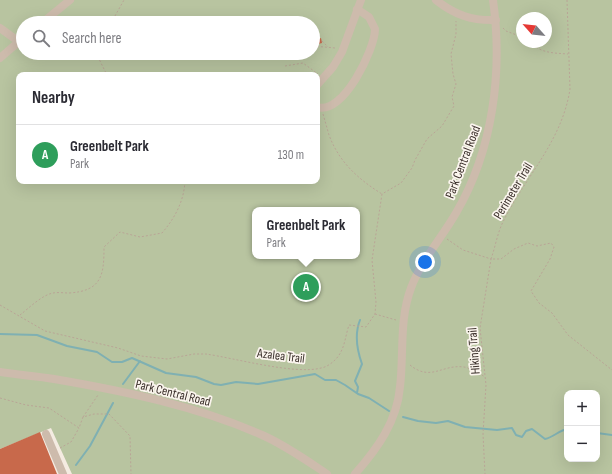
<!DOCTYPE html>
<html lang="en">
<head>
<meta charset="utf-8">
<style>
  :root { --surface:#fff; --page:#f7f7f7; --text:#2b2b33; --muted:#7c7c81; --line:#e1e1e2; --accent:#1f5a5e }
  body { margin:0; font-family:"Sofia Sans Condensed",sans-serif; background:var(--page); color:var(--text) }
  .controls { position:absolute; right:12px; bottom:12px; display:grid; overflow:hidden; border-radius:8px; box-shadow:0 4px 16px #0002 }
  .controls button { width:36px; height:36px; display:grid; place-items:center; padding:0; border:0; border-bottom:1px solid var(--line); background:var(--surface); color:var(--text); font:20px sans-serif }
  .compass { position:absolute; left:516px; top:12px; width:36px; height:36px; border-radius:50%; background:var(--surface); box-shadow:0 4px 16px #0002; rotate:297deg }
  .you { position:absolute; left:425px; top:262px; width:14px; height:14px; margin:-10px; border:3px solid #fff; border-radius:50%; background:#1a73e8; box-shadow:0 0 0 6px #1a73e833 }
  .badge { display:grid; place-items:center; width:26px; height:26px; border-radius:50%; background:var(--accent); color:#fff; font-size:13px; font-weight:700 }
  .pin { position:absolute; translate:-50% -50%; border:2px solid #fff; box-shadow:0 1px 4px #0006 }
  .popup { position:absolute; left:252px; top:207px; width:108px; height:52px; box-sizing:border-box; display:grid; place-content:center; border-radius:8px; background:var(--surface); filter:drop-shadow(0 1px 3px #0005); font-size:13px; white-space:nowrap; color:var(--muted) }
  .popup b { font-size:15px; color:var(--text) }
  .popup::after { content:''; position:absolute; left:50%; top:100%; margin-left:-8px; border:8px solid transparent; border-top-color:var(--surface) }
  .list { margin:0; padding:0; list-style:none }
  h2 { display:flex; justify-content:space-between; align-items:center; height:52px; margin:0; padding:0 16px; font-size:17px }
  h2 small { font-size:13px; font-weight:400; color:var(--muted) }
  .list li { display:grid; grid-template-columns:26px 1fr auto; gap:12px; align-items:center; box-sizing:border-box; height:60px; padding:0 16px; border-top:1px solid var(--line) }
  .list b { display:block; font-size:15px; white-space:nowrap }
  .list p { margin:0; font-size:13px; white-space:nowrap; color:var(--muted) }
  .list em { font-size:13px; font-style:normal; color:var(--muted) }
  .icon { flex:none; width:22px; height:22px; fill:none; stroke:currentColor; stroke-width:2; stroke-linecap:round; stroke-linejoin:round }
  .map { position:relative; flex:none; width:612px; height:474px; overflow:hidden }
  .search { position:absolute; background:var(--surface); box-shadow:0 4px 16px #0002; left:16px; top:16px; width:304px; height:44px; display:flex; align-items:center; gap:10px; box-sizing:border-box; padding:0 14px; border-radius:22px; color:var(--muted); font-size:15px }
  .panel { position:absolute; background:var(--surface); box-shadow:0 4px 16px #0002; left:16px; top:72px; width:304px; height:112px; border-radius:8px }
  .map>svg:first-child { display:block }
  .green { fill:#b8c4a0; fill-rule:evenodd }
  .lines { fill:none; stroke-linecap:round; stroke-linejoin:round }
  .stream { stroke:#7fb0b2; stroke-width:2 }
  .building { fill:#c8694b }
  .path { stroke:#b9a596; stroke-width:1; stroke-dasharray:2 2; stroke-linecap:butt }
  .minor { stroke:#cdbbac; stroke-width:8 }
  .labels { text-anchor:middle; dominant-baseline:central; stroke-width:3.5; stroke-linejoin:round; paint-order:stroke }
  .street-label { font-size:13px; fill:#3b302b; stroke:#fbf5ee }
</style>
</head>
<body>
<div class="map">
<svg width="612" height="474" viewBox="0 0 612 474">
  <rect width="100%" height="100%" fill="#f4ebe1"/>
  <path class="green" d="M0,0H612V474H72L51,428L0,449ZM522,18H546V42H522ZM23,23H313V53H23ZM19,75H317V181H19ZM255,210H357V256H255ZM567,393H597V459H567Z"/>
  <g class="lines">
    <path class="stream" d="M0,334L37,335L67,346L97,352L112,362H122L132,358L166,373L196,377L214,384L221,385L236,382L258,384L315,374L325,380H336L345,385L358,394L369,398L389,411
      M123,384L140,361
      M357,393L358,387L355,381L362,364C357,350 354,335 360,320
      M403,417L418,421L436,423L448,421L465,427L497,430L512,428L516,435L522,437L526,431L532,429L545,439C554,437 558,431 567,429
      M597,433L612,435
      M76,465L90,446L113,403"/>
  </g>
  <path class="building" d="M321,38L322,43L314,45L313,41Z
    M40,432L57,474H0V449Z"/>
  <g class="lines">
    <path class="path" d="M567,0L570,89C562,142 524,178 502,224C497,235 495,248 491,259H501L514,249L528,243L537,246L551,243L554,247L550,259L531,291L539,303L552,313L568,335L612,370
      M111,23L124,0
      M503,28L506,31L522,37
      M322,41L328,47
      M530,42C540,53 553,53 568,54
      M313,43H314
      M313,46L335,48
      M96,53L107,75
      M285,66L303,63L318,74
      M323,114C325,121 327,128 329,135C339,162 358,179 382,194
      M447,239L463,250L491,259L480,328L486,385L483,434L485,474
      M0,305L45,331L118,348L141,356L167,359L194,354H206C234,358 295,375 321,368C327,367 332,363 336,359C345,349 345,337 349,325L366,327L375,314L376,302L372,260L382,194L401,183L412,168L415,160L427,139L442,126L454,106L452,97L456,84L453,74L451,54L456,34V21
      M375,314L396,320
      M20,315C29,308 42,295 53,293C58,292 64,293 69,293C102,291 104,275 104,247L120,232L140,237L162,233C175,218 184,201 185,181
      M410,365C431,382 442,364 464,367C471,368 479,373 485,377
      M0,398L26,405L49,408L79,428L83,417L94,414H109L130,436L131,474
      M83,417L98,395
      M60,448L71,442L79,428"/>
    <path class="minor" d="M436,0C455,15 472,21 496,20
      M42,23L70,0
      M0,28L18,41
      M0,58L23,38
      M317,85L333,67L342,52L361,0
      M317,107C343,116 375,49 375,29L369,17L357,9
      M0,372C18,375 36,376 54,379C124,391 197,406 262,435C285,445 306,460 327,474
      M46,434L63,474
      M355,474C377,449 397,422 400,387C404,354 399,320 411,288C421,261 441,239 456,213C493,150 503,72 493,0"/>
  </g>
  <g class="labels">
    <g class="street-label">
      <text transform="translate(463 162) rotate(-69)">Park Central Road</text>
      <text transform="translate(513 191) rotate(-59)">Perimeter Trail</text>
      <text transform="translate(474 351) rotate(-94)">Hiking Trail</text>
      <text transform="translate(281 356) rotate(7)">Azalea Trail</text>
      <text transform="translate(173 393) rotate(14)">Park Central Road</text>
    </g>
  </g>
</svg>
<div class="controls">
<button>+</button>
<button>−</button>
</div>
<svg class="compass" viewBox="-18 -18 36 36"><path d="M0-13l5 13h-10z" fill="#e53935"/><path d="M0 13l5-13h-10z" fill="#7c7c81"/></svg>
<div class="you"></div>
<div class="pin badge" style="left:306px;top:287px;background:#2e9e5b">A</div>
<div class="popup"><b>Greenbelt Park</b>Park</div>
<div class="search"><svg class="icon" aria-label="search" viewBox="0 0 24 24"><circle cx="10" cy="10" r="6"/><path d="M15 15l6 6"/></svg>Search here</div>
<section class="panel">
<h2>Nearby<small></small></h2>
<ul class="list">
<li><span class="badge" style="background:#2e9e5b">A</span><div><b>Greenbelt Park</b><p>Park</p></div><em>130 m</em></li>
</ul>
</section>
</div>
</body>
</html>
